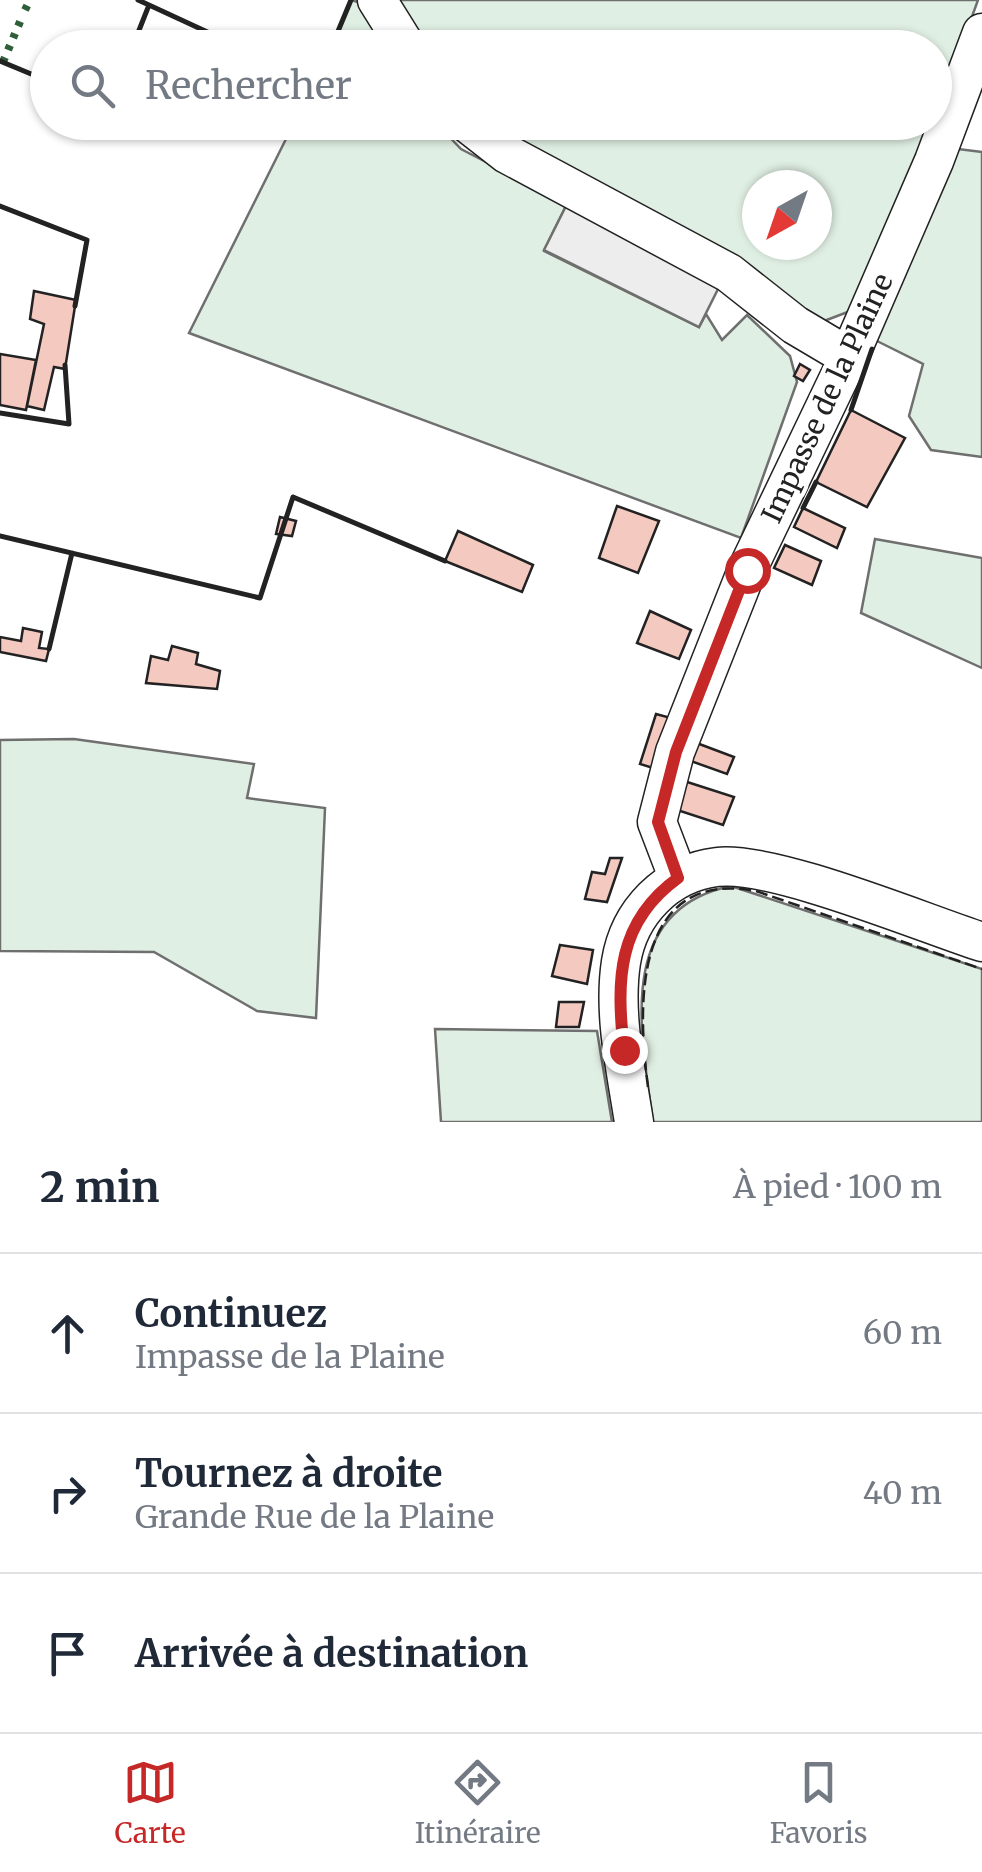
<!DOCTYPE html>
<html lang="fr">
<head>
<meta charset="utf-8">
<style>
  :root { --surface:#fff; --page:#f2f2f3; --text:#1f2937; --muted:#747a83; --line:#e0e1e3; --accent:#c62828 }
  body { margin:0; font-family:Merriweather,serif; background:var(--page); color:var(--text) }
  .compass { position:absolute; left:742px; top:170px; width:90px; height:90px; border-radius:50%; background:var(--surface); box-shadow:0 2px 8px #0004; rotate:220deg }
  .stop { position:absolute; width:30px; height:30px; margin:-22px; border:8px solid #c62828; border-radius:50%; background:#fff }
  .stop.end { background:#c62828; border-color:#fff; box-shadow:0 2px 10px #0008 }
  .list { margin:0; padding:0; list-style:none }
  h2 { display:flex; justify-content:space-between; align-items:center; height:130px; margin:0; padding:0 40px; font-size:42px }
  h2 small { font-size:32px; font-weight:400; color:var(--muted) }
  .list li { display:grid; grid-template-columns:65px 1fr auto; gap:30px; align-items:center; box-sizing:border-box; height:160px; padding:0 40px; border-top:2px solid var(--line) }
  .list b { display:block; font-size:38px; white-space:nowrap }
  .list p { margin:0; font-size:32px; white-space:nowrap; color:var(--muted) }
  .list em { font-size:32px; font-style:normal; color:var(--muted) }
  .icon { flex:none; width:55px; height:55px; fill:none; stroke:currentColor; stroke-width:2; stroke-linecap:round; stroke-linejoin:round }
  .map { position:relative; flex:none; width:982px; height:1122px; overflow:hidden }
  .search { position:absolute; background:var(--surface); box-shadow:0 2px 8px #0004; left:30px; right:30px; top:30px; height:110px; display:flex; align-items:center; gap:25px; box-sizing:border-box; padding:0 35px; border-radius:55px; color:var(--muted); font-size:38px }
  .sheet { height:610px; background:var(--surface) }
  nav { display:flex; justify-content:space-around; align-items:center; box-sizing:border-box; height:140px; border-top:2px solid var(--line); background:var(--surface); font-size:28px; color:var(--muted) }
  nav a { display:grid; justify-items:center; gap:5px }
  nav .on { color:var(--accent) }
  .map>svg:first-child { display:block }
  .green { fill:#e0efe3; stroke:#6f6f6f; stroke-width:2.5; fill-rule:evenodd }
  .parking { fill:#ededed; stroke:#6f6f6f; stroke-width:2.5 }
  .building { fill:#f3c9c0; stroke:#222; stroke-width:2.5 }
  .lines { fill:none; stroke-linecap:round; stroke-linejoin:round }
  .minor-casing { stroke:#222; stroke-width:41 }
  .minor { stroke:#fff; stroke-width:38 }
  .hedge { stroke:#2f5e38; stroke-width:8; stroke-dasharray:5 8; stroke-linecap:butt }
  .fence { stroke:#222; stroke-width:2.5; stroke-dasharray:12 5; stroke-linecap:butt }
  .wall { stroke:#222; stroke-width:5 }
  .route { stroke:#c62828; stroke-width:12 }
  .labels { text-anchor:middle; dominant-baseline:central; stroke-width:8; stroke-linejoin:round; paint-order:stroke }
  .street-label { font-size:28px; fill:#222; stroke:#fff }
</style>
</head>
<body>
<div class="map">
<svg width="982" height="1122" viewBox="0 0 982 1122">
  <rect width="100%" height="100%" fill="#fff"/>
  <path class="green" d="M351,0L365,4L383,47L331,48Z
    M385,0H978L934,122V48L418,47Z
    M477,122H934L853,310L824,321ZM757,185H817V245H757Z
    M294,123H436L461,149L567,204L544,251L699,327L706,314L722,340L747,315L790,356L797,382L741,538L189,333Z
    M950,148L982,152V457L931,450L909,416L923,364L875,340Z
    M875,539L982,558V668L861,613Z
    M74,739L254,764L247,798L325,808L316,1018L257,1011L154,952L0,951V740Z
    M731,886L982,969V1122H653C641,1034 614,910 731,886Z
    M435,1029L597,1031L612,1122H441Z"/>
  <path class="parking" d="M567,204L722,281L699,327L544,250Z"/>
  <path class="building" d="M34,291L76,300L65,369L54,367L44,410L27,406L44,324L30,319Z
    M0,354L36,360L26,410L0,405Z
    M800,364L810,370L803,381L794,376Z
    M851,410L905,438L867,507L816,482Z
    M617,506L659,521L638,573L599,558Z
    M803,508L845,528L837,548L794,527Z
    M280,517L296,521L292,536L276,534Z
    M458,531L533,565L522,592L445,561Z
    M785,545L821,561L812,585L774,568Z
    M650,611L691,630L679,659L637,643Z
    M23,628L42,632L39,648L49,649L46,661L0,652V637L21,641Z
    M172,646L198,653L196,664L220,671L217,689L146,683L151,656L168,660Z
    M656,714L671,718L653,768L640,764Z
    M694,742L734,757L727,774L688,760Z
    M681,780L734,797L723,825L671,808Z
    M610,858H622L607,902L585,899L592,872L605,874Z
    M560,945L593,950L587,984L552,976Z
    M559,1002H584L579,1027H556Z"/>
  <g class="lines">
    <g class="minor-casing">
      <path id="minor" d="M377,0L407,48
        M466,122L507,154L729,273L795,325L849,357
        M678,877L657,822L675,752L747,570L849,357L934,161L982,33
        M634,1122C626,1070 613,1014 621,962C629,912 667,873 717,867C772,860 923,923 982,942"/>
    </g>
    <use href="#minor" class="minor"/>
    <path class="hedge" d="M25,10L30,0
      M3,62L22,17"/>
    <path class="fence" d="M648,1087C637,1006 633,868 756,891L982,969"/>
    <path class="wall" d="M149,5L242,48
      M132,48L149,5L138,0
      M331,48L351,0
      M0,61L48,81
      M0,206L87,240L75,306
      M851,410L872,349
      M0,413L69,424L65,365
      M803,508L816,482
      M0,536L260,598L293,497L445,561
      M49,649L72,553"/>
  </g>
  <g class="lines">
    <path class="route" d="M624,1050C616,980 617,922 678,878L658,822L676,752L747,570"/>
  </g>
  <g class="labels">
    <g class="street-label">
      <text transform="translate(827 398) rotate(-65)">Impasse de la Plaine</text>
    </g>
  </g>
</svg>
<svg class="compass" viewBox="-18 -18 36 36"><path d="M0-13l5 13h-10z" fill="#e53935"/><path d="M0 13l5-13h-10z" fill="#747a83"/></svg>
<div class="stop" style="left:747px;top:570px"></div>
<div class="stop end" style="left:624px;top:1050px"></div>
<div class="search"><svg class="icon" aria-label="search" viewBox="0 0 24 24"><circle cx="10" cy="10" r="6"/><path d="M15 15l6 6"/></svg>Rechercher</div>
</div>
<section class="sheet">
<h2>2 min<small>À pied · 100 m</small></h2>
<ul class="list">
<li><svg class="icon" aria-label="ahead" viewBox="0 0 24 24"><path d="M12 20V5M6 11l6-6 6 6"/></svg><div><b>Continuez</b><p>Impasse de la Plaine</p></div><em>60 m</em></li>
<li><svg class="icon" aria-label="right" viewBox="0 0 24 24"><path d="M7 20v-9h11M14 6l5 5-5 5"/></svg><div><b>Tournez à droite</b><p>Grande Rue de la Plaine</p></div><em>40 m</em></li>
<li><svg class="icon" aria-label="arrive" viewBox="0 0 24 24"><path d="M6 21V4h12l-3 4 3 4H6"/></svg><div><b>Arrivée à destination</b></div></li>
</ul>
</section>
<nav>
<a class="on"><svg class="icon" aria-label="map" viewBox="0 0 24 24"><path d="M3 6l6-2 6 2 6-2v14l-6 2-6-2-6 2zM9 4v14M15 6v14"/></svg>Carte</a>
<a><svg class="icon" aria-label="directions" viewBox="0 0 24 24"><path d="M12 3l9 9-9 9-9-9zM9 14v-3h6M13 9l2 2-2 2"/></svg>Itinéraire</a>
<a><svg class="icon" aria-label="saved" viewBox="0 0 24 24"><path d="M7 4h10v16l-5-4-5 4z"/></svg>Favoris</a>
</nav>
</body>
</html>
